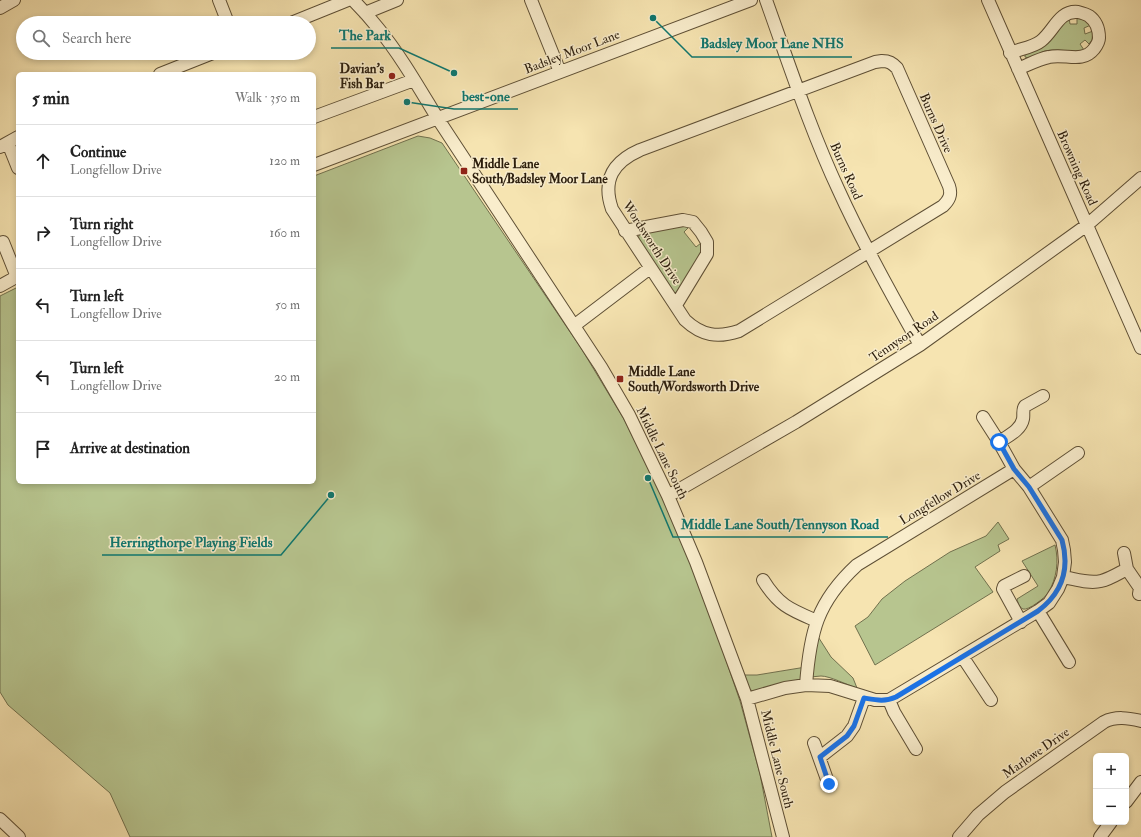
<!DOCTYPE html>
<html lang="en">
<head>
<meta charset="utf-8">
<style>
  :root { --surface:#fff; --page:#f2f2f2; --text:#222; --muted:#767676; --line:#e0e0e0 }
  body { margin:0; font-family:"IM FELL Double Pica",serif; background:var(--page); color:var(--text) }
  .controls { position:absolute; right:12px; bottom:12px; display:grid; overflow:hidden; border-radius:6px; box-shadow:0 2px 6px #0003 }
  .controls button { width:36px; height:36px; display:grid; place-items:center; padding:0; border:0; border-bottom:1px solid var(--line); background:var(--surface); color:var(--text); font:20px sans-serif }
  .stop { position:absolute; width:12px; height:12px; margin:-9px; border:3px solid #1a73e8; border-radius:50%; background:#fff }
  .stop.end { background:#1a73e8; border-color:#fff; box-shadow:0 1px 4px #0008 }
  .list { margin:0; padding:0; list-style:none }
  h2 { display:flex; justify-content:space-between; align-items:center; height:52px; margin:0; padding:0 16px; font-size:17px }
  h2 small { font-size:13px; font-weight:400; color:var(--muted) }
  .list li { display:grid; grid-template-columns:26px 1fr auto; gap:12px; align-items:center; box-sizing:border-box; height:72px; padding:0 16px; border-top:1px solid var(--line) }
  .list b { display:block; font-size:15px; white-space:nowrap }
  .list p { margin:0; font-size:13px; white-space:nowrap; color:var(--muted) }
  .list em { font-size:13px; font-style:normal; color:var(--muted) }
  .icon { flex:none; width:22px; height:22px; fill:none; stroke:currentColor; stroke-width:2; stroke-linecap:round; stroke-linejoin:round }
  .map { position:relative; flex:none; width:1141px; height:837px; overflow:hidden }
  .search { position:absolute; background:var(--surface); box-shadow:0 2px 6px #0003; left:16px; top:16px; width:300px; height:44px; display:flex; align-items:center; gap:10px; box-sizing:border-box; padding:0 14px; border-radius:22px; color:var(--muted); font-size:15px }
  .panel { position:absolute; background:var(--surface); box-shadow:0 2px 6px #0003; left:16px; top:72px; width:300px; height:412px; border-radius:6px }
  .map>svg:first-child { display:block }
  .green { fill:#b7c58f; stroke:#71714e }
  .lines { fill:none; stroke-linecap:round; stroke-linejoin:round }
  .street-casing { stroke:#5e4f35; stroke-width:14 }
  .street { stroke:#f9edcc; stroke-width:12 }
  .route { stroke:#1a73e8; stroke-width:5 }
  .poi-dot { fill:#8f2418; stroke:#f9edcc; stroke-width:1.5 }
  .labels { text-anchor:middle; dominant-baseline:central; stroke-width:3; stroke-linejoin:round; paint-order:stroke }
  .street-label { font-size:13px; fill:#2b1d0c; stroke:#f9edcc }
  .poi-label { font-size:13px; font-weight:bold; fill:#2b1d0c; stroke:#f9edcc; text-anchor:start }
  .leader { fill:none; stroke:#0f766e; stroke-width:1.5 }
  .callout-dot { fill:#0f766e; stroke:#f9edcc; stroke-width:1.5 }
  .callout-label { font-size:14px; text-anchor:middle; font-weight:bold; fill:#0f766e; stroke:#f9edcc; stroke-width:3; stroke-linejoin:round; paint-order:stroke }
</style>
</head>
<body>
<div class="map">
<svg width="1141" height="837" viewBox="0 0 1141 837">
  <rect width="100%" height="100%" fill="#f6e4b1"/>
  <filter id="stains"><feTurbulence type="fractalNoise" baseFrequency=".005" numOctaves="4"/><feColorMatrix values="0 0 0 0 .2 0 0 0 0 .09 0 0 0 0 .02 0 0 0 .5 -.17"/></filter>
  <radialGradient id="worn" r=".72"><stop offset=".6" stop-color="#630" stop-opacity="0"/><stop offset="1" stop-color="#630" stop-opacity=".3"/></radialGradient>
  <path class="green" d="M1077,17L1086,20L1091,25L1084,28L1085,34L1093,31L1092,40L1089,44L1085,40L1080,44L1084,50C1071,53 1057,48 1045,51C1038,53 1031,60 1025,57V53L1069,18L1070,24H1077Z
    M418,136L430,138L442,143L581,348L625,421L668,509L693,564L740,701L760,774L772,837H130L110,793L8,705L0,692V296L18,287V482H314V176Z
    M679,225L689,227L684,232L696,247L701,243L703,253L678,292L675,293L670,289L639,240C638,236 639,234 643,233Z
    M998,522L1009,539L998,545L1000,551L975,567L993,592L875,665L855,626L868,617L882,599L905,581L950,552L986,536Z
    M1055,545C1059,561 1057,578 1048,593C1046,597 1028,611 1023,609C1019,607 1018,603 1017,599L1038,586L1022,561Z
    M817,635L831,657L853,678L857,688C847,685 830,676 821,676C798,677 777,688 754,692L748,688L744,675H757L812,666Z"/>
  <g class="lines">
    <g class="street-casing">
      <path id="street" d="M219,0L228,23
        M353,0C362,9 370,18 378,28C401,56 419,88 438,119L601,367L629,415L668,496L696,562L747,699L783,837
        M531,0L560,72
        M766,0C789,64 810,129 839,191C863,244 891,294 920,345
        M988,0L1141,348
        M0,8L14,0
        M365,13L397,0
        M291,23L348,0
        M1010,53C1020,49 1034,47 1041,41C1054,31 1059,10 1078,12C1082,13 1086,14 1089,16C1096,21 1099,29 1099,38C1099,42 1097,45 1094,49C1082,64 1065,53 1049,57C1038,59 1028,65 1018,69
        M882,61C889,61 892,63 897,68L949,186C952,195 949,200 943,206L739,331C718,338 702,336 685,320L612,209C602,180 613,162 640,150L875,62Z
        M160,74L213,53
        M314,117L414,80
        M8,143L18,168
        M0,147L18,137
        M314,165L751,0
        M625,231L683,220L693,222L701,232L707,242V254L676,305
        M3,242L17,277
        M0,286L18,276
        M575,325L650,268
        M983,417L999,442
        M1014,469L999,442C1008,436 1021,430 1023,419C1024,414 1022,410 1025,406L1043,396
        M1029,487L1078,453
        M668,496L796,422L920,345L1087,225L1141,178
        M1124,553L1127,569L1140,588L1139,594
        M1063,577C1075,579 1089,584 1101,581C1110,579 1119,573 1127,569
        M763,580C779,606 791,610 817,621
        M1038,611L1069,662
        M1021,622L1003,589L1004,586L1024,576
        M962,656L991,700
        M747,699L785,688L806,685C810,632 817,602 857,565L1014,469L1029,487L1062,540L1064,550L1065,562L1063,577L1058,589L1049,603L1038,611L889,700H875L830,686L806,685
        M889,700L894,712L916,749
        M814,743L829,785
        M820,757L847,736L854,726L864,698
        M1126,802L1141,782
        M0,819L19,837
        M959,837L978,815L1005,792L1104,722C1116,716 1128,718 1141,721
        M1100,837L1111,822"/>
    </g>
    <use href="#street" class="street"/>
  </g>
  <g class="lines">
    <path class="route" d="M829,784L820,757L847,736L854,726L864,698C876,700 885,702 896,697L1038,611C1062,593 1070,569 1062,540L1029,487L1014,469L999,442"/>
  </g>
  <g class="poi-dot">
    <circle cx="392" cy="76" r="4"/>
    <rect x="460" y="167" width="8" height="8" rx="2"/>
    <rect x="616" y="375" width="8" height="8" rx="2"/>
  </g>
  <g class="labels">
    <g class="street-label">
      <text transform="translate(572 52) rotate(-21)">Badsley Moor Lane</text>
      <text transform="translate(936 123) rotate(66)">Burns Drive</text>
      <text transform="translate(1077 168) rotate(66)">Browning Road</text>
      <text transform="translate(846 171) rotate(66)">Burns Road</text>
      <text transform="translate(652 243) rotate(57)">Wordsworth Drive</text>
      <text transform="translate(904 337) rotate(-34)">Tennyson Road</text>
      <text transform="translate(662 453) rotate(64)">Middle Lane South</text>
      <text transform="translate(940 498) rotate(-31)">Longfellow Drive</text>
      <text transform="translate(1036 753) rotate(-35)">Marlowe Drive</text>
      <text transform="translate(777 759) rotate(76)">Middle Lane South</text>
    </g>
    <g class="poi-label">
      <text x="384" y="69" text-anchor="end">Davian's<tspan x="384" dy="15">Fish Bar</tspan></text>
      <text x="472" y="164">Middle Lane<tspan x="472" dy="15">South/Badsley Moor Lane</tspan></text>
      <text x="628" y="372">Middle Lane<tspan x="628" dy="15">South/Wordsworth Drive</tspan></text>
    </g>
  </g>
  <path class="leader" d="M454 73L399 48H331M653 18L692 57H852M407 102L454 109H518M648 478L673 537H888M331 495L281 555H102"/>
  <g class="callout-dot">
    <circle cx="454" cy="73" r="4"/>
    <circle cx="653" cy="18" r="4"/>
    <circle cx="407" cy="102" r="4"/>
    <circle cx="648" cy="478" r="4"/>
    <circle cx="331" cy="495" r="4"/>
  </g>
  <g class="callout-label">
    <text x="365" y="40">The Park</text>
    <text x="772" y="48">Badsley Moor Lane NHS</text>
    <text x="486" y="101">best-one</text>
    <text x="780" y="529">Middle Lane South/Tennyson Road</text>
    <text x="191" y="547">Herringthorpe Playing Fields</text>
  </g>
  <rect width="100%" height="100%" filter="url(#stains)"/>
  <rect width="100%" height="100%" fill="url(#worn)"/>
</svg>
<div class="controls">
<button>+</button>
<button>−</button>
</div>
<div class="stop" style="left:999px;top:442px"></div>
<div class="stop end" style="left:829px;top:784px"></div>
<div class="search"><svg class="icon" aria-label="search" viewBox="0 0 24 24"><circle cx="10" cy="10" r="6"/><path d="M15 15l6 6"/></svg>Search here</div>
<section class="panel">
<h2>5 min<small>Walk · 350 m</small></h2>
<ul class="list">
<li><svg class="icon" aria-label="ahead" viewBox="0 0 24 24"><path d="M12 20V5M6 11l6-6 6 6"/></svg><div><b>Continue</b><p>Longfellow Drive</p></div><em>120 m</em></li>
<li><svg class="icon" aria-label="right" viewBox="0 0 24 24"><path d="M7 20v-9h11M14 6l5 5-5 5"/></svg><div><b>Turn right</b><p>Longfellow Drive</p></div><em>160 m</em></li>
<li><svg class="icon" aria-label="left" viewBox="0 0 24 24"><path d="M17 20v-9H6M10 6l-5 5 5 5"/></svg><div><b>Turn left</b><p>Longfellow Drive</p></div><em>50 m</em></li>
<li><svg class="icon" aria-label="left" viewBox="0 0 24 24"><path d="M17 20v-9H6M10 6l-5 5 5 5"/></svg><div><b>Turn left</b><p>Longfellow Drive</p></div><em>20 m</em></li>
<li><svg class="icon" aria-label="arrive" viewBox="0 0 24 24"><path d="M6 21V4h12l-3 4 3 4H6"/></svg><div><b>Arrive at destination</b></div></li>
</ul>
</section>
</div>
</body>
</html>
